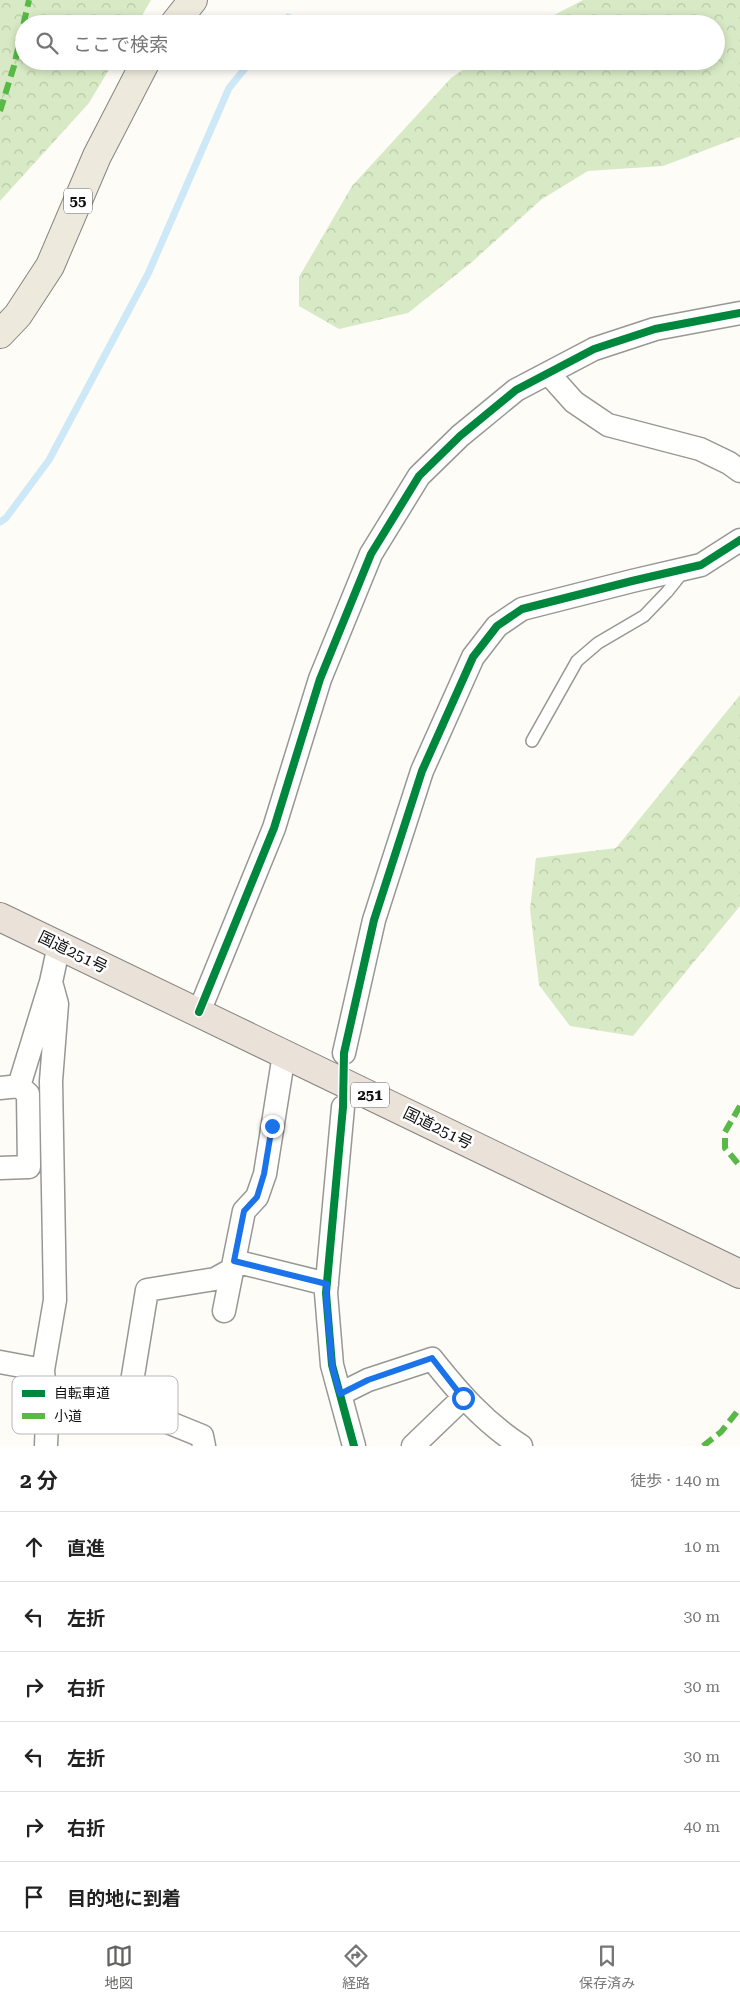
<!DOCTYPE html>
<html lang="ja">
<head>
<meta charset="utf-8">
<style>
  :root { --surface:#fff; --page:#f6f6f6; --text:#222; --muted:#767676; --line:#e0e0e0; --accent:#646362 }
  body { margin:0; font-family:"Roboto Serif","Noto Sans JP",serif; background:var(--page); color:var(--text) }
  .stop { position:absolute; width:15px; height:15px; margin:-11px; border:4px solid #1a73e8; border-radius:50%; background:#fff }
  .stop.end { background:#1a73e8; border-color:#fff; box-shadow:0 1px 5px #0008 }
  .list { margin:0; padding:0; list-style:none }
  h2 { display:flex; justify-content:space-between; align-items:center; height:65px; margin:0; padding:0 20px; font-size:21px }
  h2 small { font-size:16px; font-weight:400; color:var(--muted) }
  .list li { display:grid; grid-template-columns:32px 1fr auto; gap:15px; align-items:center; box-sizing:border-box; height:70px; padding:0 20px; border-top:1px solid var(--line) }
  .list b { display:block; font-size:19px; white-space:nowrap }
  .list em { font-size:16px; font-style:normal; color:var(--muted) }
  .icon { flex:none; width:28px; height:28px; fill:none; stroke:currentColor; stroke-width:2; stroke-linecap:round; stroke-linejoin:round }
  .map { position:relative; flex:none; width:740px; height:1446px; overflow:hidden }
  .search { position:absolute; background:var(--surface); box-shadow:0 2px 8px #0003; left:15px; right:15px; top:15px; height:55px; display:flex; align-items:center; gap:12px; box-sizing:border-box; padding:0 18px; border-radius:28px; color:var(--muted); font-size:19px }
  .sheet { height:485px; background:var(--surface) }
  nav { display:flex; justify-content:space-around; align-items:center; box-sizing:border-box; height:70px; border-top:1px solid var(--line); background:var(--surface); font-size:14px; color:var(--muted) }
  nav a { display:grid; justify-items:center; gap:2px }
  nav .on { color:var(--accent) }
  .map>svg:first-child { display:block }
  .forest { fill:url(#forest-crowns) }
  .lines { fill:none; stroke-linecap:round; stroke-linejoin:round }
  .stream { stroke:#cde8f7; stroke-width:7 }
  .lane-casing { stroke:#979795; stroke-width:14 }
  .street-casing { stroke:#979795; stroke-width:25 }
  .primary-casing { stroke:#858482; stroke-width:30 }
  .highway-casing { stroke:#858482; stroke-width:30 }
  .lane { stroke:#fffffe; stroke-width:11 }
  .street { stroke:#fffffe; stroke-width:22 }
  .primary { stroke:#ede9dc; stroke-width:28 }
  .highway { stroke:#eae1d8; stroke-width:28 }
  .quiet { stroke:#58b947; stroke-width:6; stroke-dasharray:12 6; stroke-linecap:butt }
  .cycleway-casing { stroke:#fff; stroke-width:11 }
  .cycleway { stroke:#00873e; stroke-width:8 }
  .route { stroke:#1a73e8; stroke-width:6 }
  .labels { text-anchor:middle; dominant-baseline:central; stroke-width:5; stroke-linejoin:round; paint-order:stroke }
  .shield { fill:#fff; stroke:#585858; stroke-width:1 }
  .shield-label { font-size:15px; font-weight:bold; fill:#111 }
  .street-label { font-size:16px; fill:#111; stroke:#fff }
  .key { fill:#fff; stroke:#b8b8b8; stroke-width:1 }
  .key-label { font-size:14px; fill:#111 }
</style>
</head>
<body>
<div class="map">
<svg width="740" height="1446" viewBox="0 0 740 1446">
  <defs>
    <pattern id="forest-crowns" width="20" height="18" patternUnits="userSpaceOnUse" patternTransform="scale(1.25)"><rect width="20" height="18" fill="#d8eac5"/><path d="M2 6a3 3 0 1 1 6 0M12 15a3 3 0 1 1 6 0" fill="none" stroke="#b8c8a8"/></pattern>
  </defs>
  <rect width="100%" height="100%" fill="#fdfcf7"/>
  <path class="forest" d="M0,0H151L137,24H24V61H114L89,103L0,201Z
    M583,0H740V137L663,166L588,171L542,199L472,262L408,313L339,329L299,306V277L352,186L451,78L476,61H716V24H537Z
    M740,695V906L633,1036L570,1026L539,985L530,909L536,858L616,848Z"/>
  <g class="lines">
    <path class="stream" d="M283,24L288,17L301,24
      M0,522L6,518L49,460L148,274L229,88L251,61"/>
    <g class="lane-casing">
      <path id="lane" d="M532,741L577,661L598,643L644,616L667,592L683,572"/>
    </g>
    <g class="street-casing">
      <path id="street" d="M549,374L574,402L608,425L700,449L729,463L740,471
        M199,1012L274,828L320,679L371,554L419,476L460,436L516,390L594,349L655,329L740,313
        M344,1053L374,920L422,771L473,657L497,626L522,609L632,581L701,565L740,540
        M0,1088L19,1086L51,982L59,945
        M343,1107L326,1293L332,1365L354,1446
        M0,1168L29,1167L28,1094L19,1086
        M234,1261L327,1284
        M224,1311L244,1211L257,1197L265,1174L284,1054
        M0,1362L43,1370
        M44,1390L128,1406L202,1436L204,1446
        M340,1394L368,1380L432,1359C459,1393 484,1422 521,1446
        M128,1406L147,1290L215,1279L233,1269
        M46,1446L47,1420L43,1370L55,1300L51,1081L57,1004L51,982
        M413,1446L463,1398"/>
    </g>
    <g class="primary-casing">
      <path id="primary" d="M174,24L193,0
        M0,334L18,315L50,266L97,156L146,61"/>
    </g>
    <g class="highway-casing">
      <path id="highway" d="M0,917L740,1274"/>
    </g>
    <use href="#lane" class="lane"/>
    <use href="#street" class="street"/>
    <use href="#primary" class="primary"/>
    <use href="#highway" class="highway"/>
    <path class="quiet" d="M0,111L14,66L29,0
      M740,1106L725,1132V1148L740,1166
      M703,1446L721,1432L740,1408"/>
    <g class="cycleway-casing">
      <path id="cycleway" d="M199,1012L274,828L320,679L371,554L419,476L460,436L516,390L594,349L655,329L740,313
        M354,1446L332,1365L326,1293L343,1107L344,1053L374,920L422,771L473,657L497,626L522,609L632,581L701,565L740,540"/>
    </g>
    <use href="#cycleway" class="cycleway"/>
  </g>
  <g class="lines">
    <path class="route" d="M272,1126L264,1174L257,1197L244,1211L234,1261L327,1284L326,1293L332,1366L340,1394L368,1380L432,1358L463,1398"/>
  </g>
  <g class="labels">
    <g class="shield">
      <rect x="64" y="188.5" width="28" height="25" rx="4"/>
      <rect x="351" y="1082.5" width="38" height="25" rx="4"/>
    </g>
    <g class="shield-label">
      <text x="78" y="201">55</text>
      <text x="370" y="1095">251</text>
    </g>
    <g class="street-label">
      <text transform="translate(73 952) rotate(26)">国道251号</text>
      <text transform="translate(438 1128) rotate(26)">国道251号</text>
    </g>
  </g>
  <rect x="12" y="1376" width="166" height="58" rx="8" class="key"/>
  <rect x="22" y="1390" width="23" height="7" fill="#00873e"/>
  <rect x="22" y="1413" width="23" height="6" fill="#58b947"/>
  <g class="key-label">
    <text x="54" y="1398">自転車道</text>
    <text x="54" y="1421">小道</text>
  </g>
</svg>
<div class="stop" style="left:463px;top:1398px"></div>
<div class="stop end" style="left:272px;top:1126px"></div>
<div class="search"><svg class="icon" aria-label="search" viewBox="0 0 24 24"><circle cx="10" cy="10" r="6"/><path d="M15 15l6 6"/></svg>ここで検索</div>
</div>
<section class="sheet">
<h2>2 分<small>徒歩 · 140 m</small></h2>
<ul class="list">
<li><svg class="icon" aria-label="ahead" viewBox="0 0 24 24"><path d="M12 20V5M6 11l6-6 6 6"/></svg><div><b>直進</b></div><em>10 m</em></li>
<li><svg class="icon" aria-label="left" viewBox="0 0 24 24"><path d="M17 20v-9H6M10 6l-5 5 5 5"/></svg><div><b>左折</b></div><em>30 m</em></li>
<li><svg class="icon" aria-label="right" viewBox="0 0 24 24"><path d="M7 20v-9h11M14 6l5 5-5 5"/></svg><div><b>右折</b></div><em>30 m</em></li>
<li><svg class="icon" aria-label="left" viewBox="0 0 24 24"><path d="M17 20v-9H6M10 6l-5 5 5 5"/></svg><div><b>左折</b></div><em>30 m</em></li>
<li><svg class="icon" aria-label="right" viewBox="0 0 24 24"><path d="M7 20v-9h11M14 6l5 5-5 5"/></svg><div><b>右折</b></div><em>40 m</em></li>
<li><svg class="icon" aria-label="arrive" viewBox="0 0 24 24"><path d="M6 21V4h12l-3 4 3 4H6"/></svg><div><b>目的地に到着</b></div></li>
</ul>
</section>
<nav>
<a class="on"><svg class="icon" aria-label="map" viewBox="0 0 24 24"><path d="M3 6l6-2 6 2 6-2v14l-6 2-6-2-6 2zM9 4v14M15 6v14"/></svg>地図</a>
<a><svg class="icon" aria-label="directions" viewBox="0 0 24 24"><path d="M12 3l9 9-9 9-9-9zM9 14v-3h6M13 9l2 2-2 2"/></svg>経路</a>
<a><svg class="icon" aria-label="saved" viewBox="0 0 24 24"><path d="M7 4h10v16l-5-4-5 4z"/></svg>保存済み</a>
</nav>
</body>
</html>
